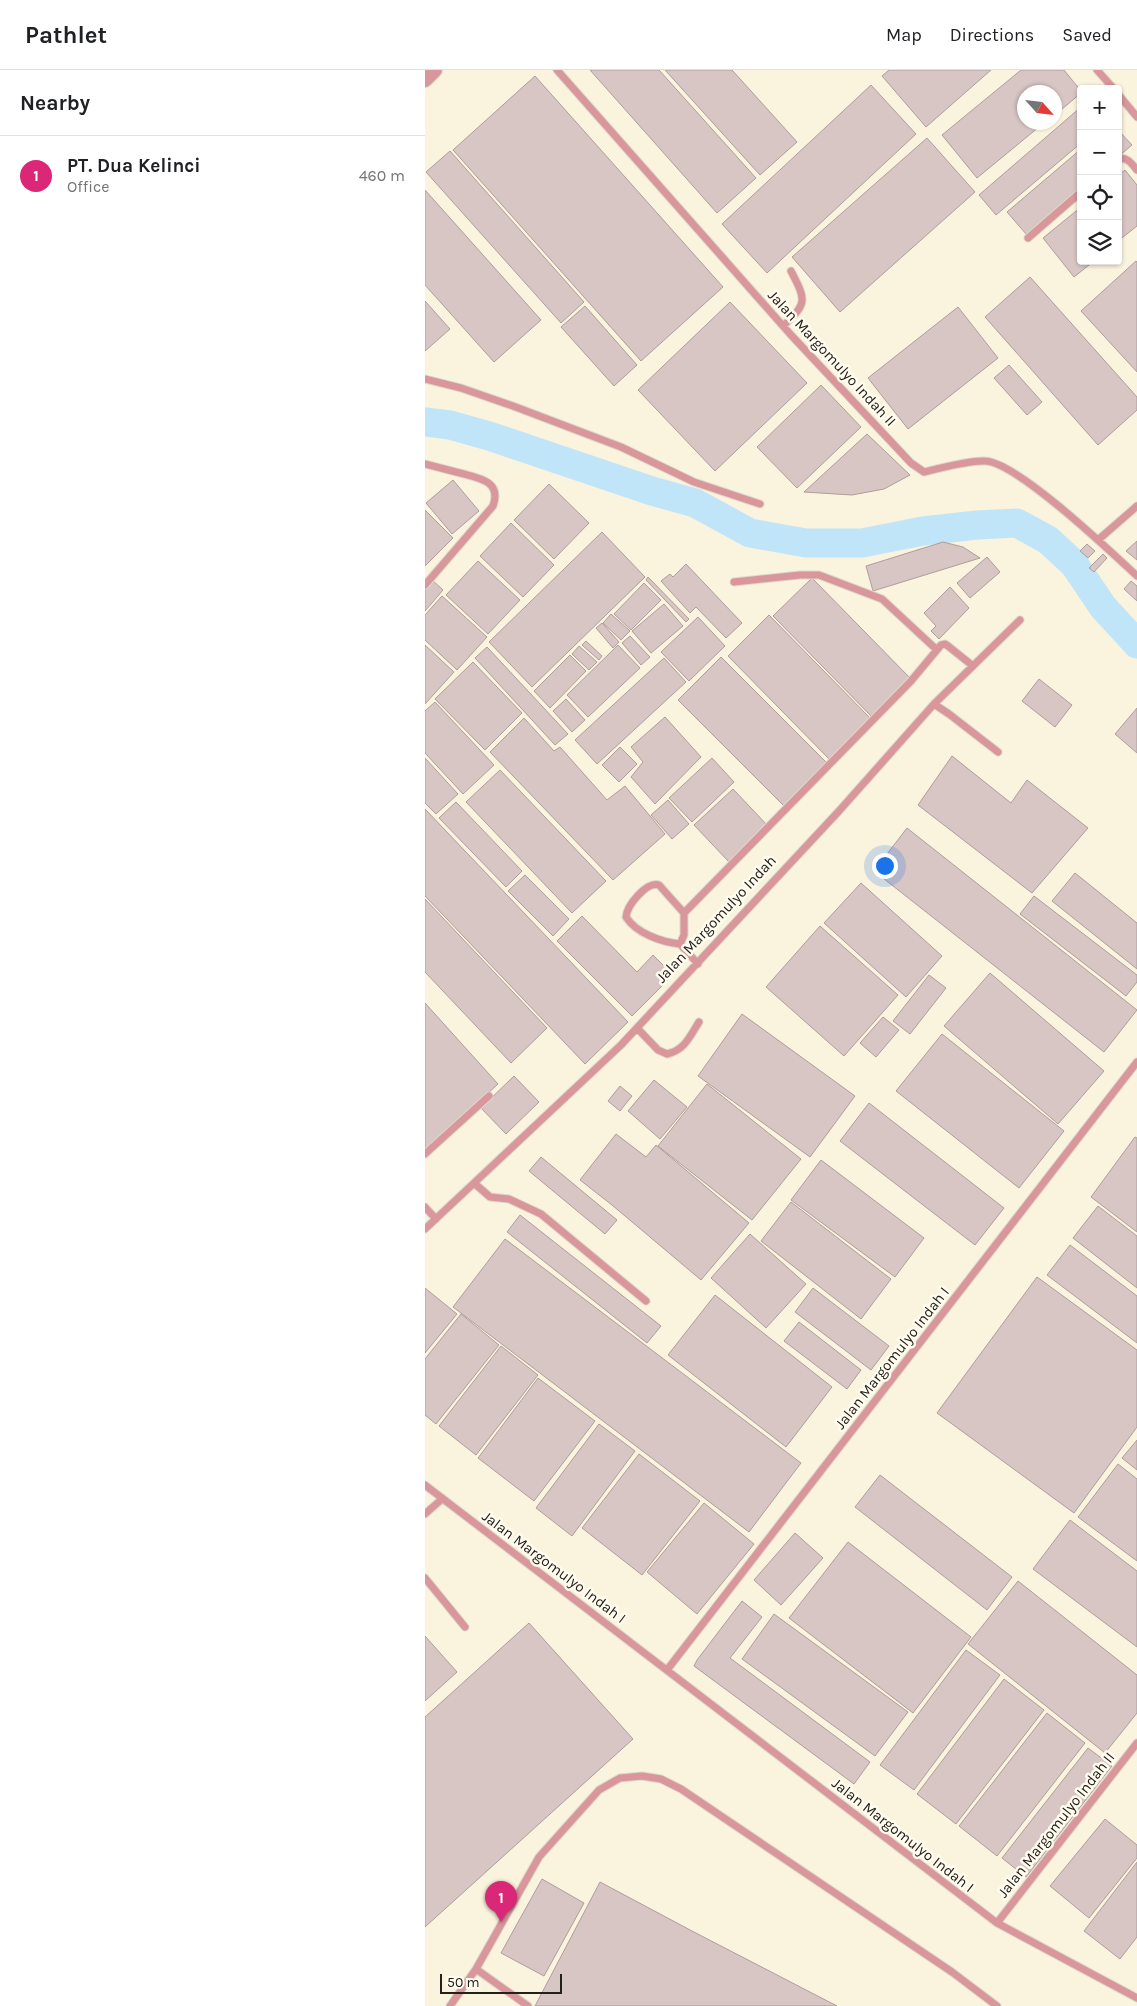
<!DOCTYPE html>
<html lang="en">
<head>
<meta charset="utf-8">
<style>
  :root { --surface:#fff; --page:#f2f2f2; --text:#202124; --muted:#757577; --line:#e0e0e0; --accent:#db2777 }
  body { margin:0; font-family:Karla,sans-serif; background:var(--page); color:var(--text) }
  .controls { position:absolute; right:15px; top:15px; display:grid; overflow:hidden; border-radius:5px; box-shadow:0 1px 4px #0004 }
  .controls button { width:45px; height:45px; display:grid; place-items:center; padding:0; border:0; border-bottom:1px solid var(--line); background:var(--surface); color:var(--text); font:25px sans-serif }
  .compass { position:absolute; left:592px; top:15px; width:45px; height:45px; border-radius:50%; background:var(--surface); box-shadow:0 1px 4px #0004; rotate:117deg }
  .scale { position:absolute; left:15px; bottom:12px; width:122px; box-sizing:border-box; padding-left:5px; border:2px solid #23211c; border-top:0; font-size:14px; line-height:18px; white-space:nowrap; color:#23211c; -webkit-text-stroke:4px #fffbef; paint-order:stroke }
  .you { position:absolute; left:459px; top:795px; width:18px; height:18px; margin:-12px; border:4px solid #fff; border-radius:50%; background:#1a73e8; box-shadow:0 0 0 8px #1a73e833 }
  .badge { display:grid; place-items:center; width:32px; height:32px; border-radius:50%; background:var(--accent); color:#fff; font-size:16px; font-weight:700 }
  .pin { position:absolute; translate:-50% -41px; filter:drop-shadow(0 1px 2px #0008) }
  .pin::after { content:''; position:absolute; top:26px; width:18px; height:15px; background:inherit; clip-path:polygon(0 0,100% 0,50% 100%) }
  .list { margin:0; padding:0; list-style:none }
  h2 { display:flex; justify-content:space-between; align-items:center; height:65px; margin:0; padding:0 20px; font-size:21px }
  h2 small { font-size:16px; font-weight:400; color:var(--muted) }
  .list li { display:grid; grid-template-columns:32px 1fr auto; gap:15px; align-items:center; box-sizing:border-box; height:80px; padding:0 20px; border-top:1px solid var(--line) }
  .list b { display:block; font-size:19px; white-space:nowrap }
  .list p { margin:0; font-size:16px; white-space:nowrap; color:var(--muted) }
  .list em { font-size:16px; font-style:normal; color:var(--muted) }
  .icon { flex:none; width:28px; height:28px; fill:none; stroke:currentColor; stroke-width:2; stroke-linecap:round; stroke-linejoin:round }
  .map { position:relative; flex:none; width:712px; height:1936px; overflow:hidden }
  header { display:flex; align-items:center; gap:30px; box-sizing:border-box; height:70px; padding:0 25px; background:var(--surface); border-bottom:1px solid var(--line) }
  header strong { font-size:24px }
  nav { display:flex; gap:28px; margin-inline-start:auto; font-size:18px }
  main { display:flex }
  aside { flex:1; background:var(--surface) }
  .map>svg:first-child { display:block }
  .built { fill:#faf3dd; fill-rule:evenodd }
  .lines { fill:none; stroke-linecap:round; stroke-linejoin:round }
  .river { stroke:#c0e5f9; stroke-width:29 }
  .building { fill:#d8c6c5; stroke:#ae9d9c }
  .lane-casing { stroke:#dcd8cd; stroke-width:9 }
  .street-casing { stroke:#dcd8cd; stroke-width:16 }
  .lane { stroke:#d9969b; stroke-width:7 }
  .street { stroke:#d9969b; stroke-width:14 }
  .labels { text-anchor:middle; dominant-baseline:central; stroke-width:5; stroke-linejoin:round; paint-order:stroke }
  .street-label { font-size:15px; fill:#23211c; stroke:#fffbef }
</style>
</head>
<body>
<header>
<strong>Pathlet</strong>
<nav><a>Map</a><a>Directions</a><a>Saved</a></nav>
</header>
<main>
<aside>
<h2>Nearby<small></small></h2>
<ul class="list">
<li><span class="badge">1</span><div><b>PT. Dua Kelinci</b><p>Office</p></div><em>460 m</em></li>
</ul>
</aside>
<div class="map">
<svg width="712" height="1936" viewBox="0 0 712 1936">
  <rect width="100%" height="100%" fill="#fffbef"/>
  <path class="built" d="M0,0H712V1936H0ZM656,19H693V191H656ZM600,22H630V52H600Z"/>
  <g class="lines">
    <path class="river" d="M0,352L25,355L64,366L227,421L270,433L325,463L381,473H437L498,461L552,455L592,453L623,470L649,494L678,537L712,574"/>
  </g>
  <path class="building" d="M165,0H234L331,108L292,143Z
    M240,0H307L372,72L335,105Z
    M464,0H566L501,57L457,6Z
    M596,0H639L656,21V23L630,45V22H600V52H620L552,108L517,65Z
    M110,6L298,217L216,291L28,80Z
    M446,15L491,64L342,203L297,154Z
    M656,37V73L571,145L554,125Z
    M693,60L707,75L693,87Z
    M502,68L550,122L415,242L367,187Z
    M656,79V119L602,165L582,142Z
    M25,81L159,232L136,253L1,102Z
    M700,100L712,115V156L693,171V106Z
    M0,120L116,250L69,292L0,215Z
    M656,137V191H669L649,207L618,168Z
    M711,191L712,192V302L656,241Z
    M605,207L712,327V340L673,375L560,247Z
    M0,231L25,259L0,281Z
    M305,232L382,313L290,401L213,320Z
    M160,236L212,295L189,316L136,257Z
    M533,237L573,288L483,359L443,308Z
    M584,295L617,332L602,345L569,308Z
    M396,315L436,357L372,418L332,377Z
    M442,364L485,405L459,419L427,425L379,422Z
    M28,410L54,441L27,464L1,433Z
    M124,414L164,453L129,489L89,450Z
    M0,440L28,468L0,496Z
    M86,453L129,495L98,527L55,486Z
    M177,462L220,507L107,617L64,572Z
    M712,471V490L701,481Z
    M518,472L538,477L555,488L448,521L441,496Z
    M662,474L670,481L663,488L655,481Z
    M678,484L682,488L669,502L664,498Z
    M562,487L575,502L545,528L532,513Z
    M53,491L95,530L63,564L21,525Z
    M261,494L317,553L301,568L271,537L265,543L236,511L245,504L248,507Z
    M223,507L264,549L261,552L221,510Z
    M387,508L486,609L447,647L348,546Z
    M6,509L18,520L0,541V516Z
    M706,511L712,516V531L699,519Z
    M219,513L236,530L206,560L189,544Z
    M525,517L544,538L514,569L506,561L511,556L499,543Z
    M17,526L62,567L32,600L0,570V545Z
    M239,534L258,556L226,583L207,561Z
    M186,544L205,561L196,570L178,553Z
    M344,545L447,650L406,691L303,586Z
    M273,547L300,576L264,611L236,582Z
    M177,553L194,572L188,578L171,558Z
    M205,566L225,587L216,595L197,573Z
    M161,571L177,586L174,590L157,575Z
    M0,575L29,602L0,634Z
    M193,575L215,598L163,647L142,625Z
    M154,576L172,592L164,600L147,584Z
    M62,577L143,664L130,675L50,588Z
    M145,585L161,601L125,638L109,621Z
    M296,587L402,693L359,736L253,630Z
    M239,588L261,612L172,694L150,670Z
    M48,592L97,643L60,680L10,629Z
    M614,609L647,635L630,657L597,631Z
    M141,629L160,650L147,662L128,641Z
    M10,632L69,695L38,724L0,683V641Z
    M712,638V683L690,664Z
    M240,647L276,687L230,734L206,707L218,692L206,677Z
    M99,648L129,681L135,677L182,730L200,716L240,764L188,810L65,682Z
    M195,677L212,694L194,712L177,695Z
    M527,686L586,733L602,710L663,758L607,823L493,735Z
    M0,688L33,724L11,744L0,733Z
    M287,688L309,712L267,752L244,728Z
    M75,700L181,811L147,843L41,732Z
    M308,719L343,756L304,792L269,755Z
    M243,730L264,754L247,769L226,745Z
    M31,732L97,801L81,817L14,748Z
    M0,739L203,952L160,994L0,826Z
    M482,758L712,940L679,982L449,801Z
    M650,803L712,853V899L627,831Z
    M100,805L144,849L128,866L83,821Z
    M436,813L517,886L481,927L399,853Z
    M609,826L712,905V912L701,926L595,844Z
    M0,829L122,958L86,993L0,902Z
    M157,846L212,902L228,885L248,905L207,946L132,871Z
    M395,856L473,925L419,986L341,917Z
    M565,903L679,1001L633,1054L519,956Z
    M504,905L521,918L485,964L468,951Z
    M0,933L73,1014L0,1080Z
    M317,944L430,1026L385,1087L273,1006Z
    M458,947L474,960L451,987L435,973Z
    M517,964L639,1061L594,1118L471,1021Z
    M89,1006L114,1032L81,1064L56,1038Z
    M229,1010L262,1037L235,1069L203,1041Z
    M282,1014L376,1089L327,1150L233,1076Z
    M195,1016L207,1026L195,1041L183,1031Z
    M444,1033L579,1138L550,1175L415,1071Z
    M191,1064L221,1087L231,1075L324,1153L276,1210L187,1135L155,1110Z
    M710,1067L712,1068V1162L666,1127Z
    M116,1087L192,1150L180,1164L104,1101Z
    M396,1090L499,1168L470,1207L366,1130Z
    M366,1132L466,1209L436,1249L336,1171Z
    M673,1136L712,1166V1218L648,1168Z
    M95,1145L236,1256L222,1273L82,1162Z
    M325,1164L381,1214L341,1258L286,1208Z
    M80,1169L376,1393L324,1462L28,1237Z
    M645,1175L712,1226V1273L622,1205Z
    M612,1207L712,1280V1357L649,1443L512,1343Z
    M0,1218L32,1244L0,1283Z
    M388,1218L464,1276L446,1300L370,1242Z
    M290,1225L407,1317L361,1377L243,1285Z
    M36,1244L74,1275L11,1354L0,1345V1289Z
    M374,1252L436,1300L422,1319L359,1271Z
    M76,1276L113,1305L51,1385L14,1356Z
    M113,1308L170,1351L109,1431L53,1388Z
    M174,1354L210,1381L147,1466L111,1438Z
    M712,1370V1400L697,1388Z
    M214,1384L275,1431L217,1505L157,1458Z
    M693,1394L712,1409V1491L653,1447Z
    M455,1405L587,1507L562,1540L430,1437Z
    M279,1433L329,1474L272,1544L222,1502Z
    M645,1450L712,1501V1577L608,1499Z
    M370,1463L398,1488L356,1535L329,1510Z
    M423,1472L546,1567L488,1643L364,1548Z
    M593,1511L712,1605V1643L680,1683L543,1574Z
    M317,1531L337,1547L305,1588L445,1692L429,1714L269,1596L272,1590Z
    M349,1544L483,1642L450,1686L317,1589Z
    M104,1553L208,1669L0,1857V1647Z
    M0,1566L32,1602L0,1631Z
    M541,1580L575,1605L489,1720L455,1695Z
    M579,1609L619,1640L531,1754L492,1724Z
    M622,1643L660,1673L572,1786L534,1756Z
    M663,1678L687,1696L601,1807L577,1788Z
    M680,1749L712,1775V1788L664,1848L625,1816Z
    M712,1792V1867L695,1889L659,1861Z
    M117,1809L159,1833L119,1906L76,1883Z
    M175,1812L267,1861L412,1936H110Z"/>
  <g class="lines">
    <g class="lane-casing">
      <path id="lane" d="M132,0L366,265L486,393L499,402C516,398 544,390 560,391C592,392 685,481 712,506
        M672,0L689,19
        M693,24L712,47
        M693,89C702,86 707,94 712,100
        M603,168L656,122
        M358,256C383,233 381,230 366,201
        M0,309L36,318L88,336L196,377L269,412L335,434
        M0,394C12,397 23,400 35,403C54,408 77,411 68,436L0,515
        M673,470L712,436
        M309,512L375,505H394L457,529L512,580
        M509,634L524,644L573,682
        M259,843L486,611L516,575L520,574L523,576L548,596
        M255,874L259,865V843L234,815C222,811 202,835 201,847C211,863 236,872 255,874L273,894
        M212,958L233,980L242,984C260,980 265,966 274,952
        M0,1084L64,1026
        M49,1113L65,1127L84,1129L116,1144L221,1231
        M0,1137L11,1149
        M0,1159L196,975L414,741L509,634L595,550
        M0,1415L572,1853L712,1928
        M0,1444L17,1429
        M0,1508L40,1557
        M242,1600L712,992
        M572,1853L712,1673
        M51,1899L103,1936
        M25,1936L51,1899L114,1787L174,1720L195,1708L217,1706L236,1709L256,1719L527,1902L572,1936"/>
    </g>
    <g class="street-casing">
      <path id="street" d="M0,10L10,0"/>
    </g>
    <use href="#lane" class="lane"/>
    <use href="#street" class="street"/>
  </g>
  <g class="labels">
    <g class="street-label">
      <text transform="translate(407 288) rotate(47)">Jalan Margomulyo Indah II</text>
      <text transform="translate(291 849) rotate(-47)">Jalan Margomulyo Indah</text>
      <text transform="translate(467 1288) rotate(-52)">Jalan Margomulyo Indah I</text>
      <text transform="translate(129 1497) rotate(37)">Jalan Margomulyo Indah I</text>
      <text transform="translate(631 1755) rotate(-52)">Jalan Margomulyo Indah II</text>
      <text transform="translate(478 1765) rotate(38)">Jalan Margomulyo Indah I</text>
    </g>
  </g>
</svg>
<div class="controls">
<button>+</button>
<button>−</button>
<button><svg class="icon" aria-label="locate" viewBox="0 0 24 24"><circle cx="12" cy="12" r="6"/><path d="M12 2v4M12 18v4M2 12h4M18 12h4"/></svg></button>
<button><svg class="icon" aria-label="layers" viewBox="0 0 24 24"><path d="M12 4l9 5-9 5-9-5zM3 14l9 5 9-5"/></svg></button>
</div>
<svg class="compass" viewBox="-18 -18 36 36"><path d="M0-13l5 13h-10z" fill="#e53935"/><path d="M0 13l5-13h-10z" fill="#757577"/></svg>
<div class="scale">50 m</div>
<div class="you"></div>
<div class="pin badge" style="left:76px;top:1852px">1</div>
</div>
</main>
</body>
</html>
